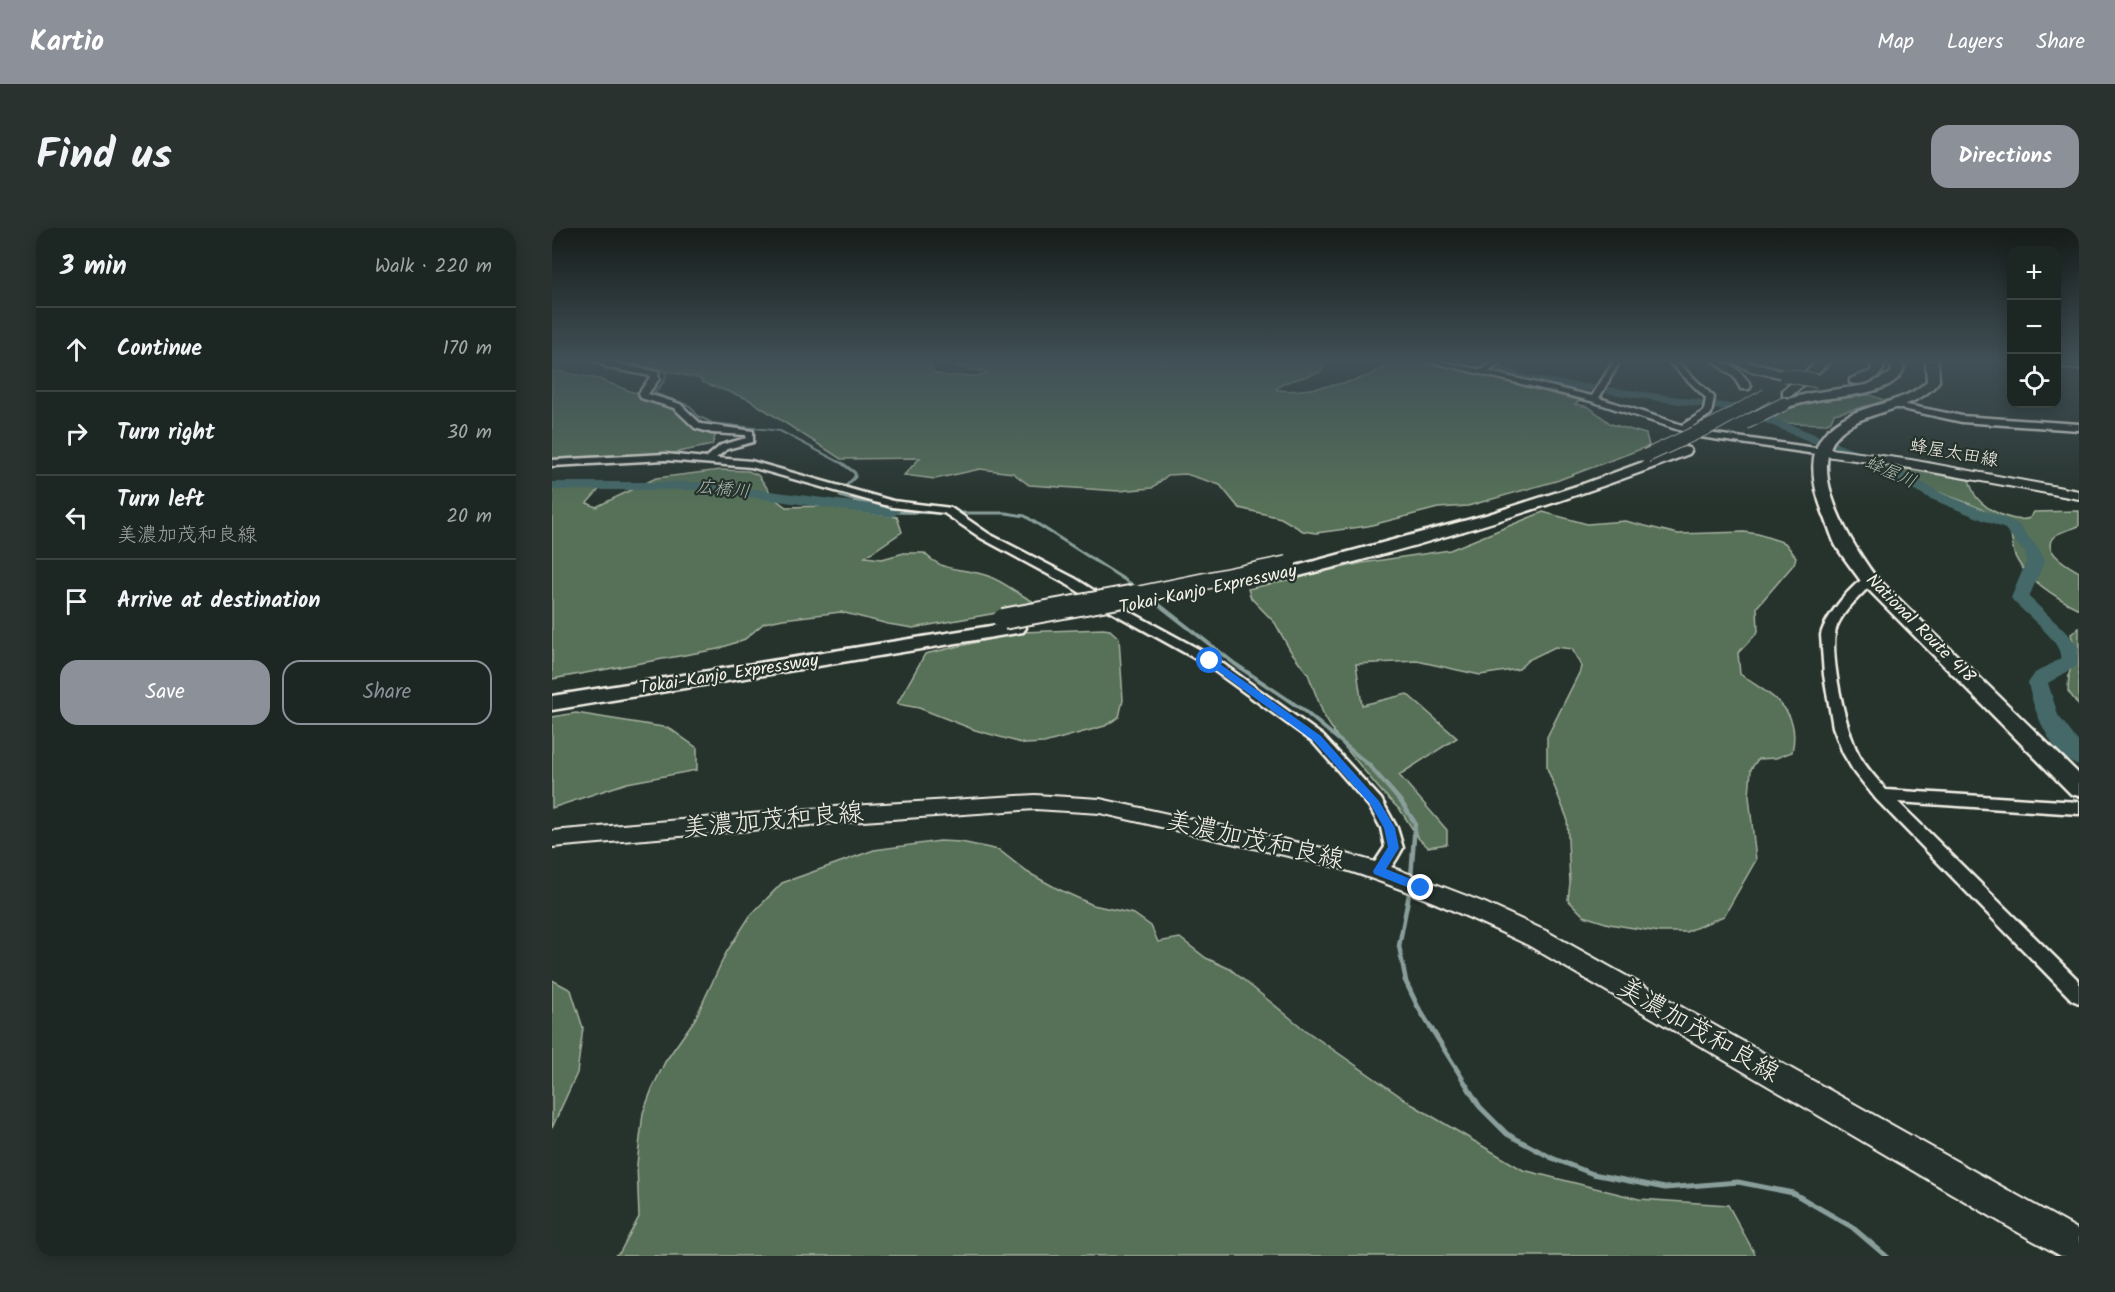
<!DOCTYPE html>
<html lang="en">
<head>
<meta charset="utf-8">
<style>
  :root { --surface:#1c2622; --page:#29322f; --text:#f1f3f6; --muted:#a0a5a5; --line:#3a4340; --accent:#8c9099 }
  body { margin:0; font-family:Kalam,"Klee One",sans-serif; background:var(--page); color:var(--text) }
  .controls { position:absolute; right:18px; top:18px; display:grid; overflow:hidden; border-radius:12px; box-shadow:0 3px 15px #0003 }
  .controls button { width:54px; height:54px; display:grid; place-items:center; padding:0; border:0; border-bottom:2px solid var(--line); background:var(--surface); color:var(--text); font:30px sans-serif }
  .stop { position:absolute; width:18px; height:18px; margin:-14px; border:4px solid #1a73e8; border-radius:50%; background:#fff }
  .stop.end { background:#1a73e8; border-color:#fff; box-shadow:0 2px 6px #0008 }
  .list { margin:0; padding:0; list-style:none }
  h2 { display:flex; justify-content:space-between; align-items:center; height:78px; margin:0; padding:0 24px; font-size:26px }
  h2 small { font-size:20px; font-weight:400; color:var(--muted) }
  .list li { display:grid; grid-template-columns:39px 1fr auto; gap:18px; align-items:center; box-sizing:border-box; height:84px; padding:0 24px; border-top:2px solid var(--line) }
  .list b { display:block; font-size:22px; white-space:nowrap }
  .list p { margin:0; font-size:20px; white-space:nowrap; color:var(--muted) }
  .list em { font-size:20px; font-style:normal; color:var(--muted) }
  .actions { display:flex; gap:12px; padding:18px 24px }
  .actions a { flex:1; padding:14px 0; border:2px solid var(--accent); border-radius:18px; text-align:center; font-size:21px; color:var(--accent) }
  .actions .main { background:var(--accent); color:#fff }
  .icon { flex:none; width:33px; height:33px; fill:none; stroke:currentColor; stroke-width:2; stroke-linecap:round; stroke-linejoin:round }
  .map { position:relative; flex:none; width:1527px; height:1028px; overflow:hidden; border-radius:18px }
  header { display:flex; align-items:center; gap:36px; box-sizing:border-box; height:84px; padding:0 30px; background:var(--accent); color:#fff }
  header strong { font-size:28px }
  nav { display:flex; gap:33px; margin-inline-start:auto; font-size:21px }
  .intro { display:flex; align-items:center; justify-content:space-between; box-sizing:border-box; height:144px; padding:0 36px }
  h1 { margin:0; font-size:42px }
  .button { padding:15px 27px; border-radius:18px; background:var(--accent); color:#fff; font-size:21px; font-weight:700 }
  main { display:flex; gap:36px; padding:0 36px }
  aside { flex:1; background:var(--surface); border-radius:18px; box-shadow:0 3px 15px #0003 }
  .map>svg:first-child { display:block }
  .green { fill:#577158; stroke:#a6b1a0; stroke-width:1.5 }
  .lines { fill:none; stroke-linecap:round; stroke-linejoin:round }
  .stream-far4 { stroke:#8a9f9b; stroke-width:2 }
  .stream-far3 { stroke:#8a9f9b; stroke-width:3 }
  .stream-far2 { stroke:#8a9f9b; stroke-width:4 }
  .stream-far1 { stroke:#8a9f9b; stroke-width:4.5 }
  .stream { stroke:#8a9f9b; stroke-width:5 }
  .river { fill:#446968; fill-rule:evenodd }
  .minor-casing { stroke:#f4f1e8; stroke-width:5 }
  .major-casing { stroke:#f4f1e8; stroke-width:4 }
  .highway-casing { stroke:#f4f1e8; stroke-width:5 }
  .minor { fill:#26332d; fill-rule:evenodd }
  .major { fill:#26332d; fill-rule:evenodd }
  .highway { fill:#26332d; fill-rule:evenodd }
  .highway-bridge-far2-casing { stroke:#f4f1e8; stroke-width:15; stroke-linecap:butt }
  .highway-bridge-far1-casing { stroke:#f4f1e8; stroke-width:19; stroke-linecap:butt }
  .highway-bridge-casing { stroke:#f4f1e8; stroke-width:24; stroke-linecap:butt }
  .highway-bridge-far2 { stroke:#26332d; stroke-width:13 }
  .highway-bridge-far1 { stroke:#26332d; stroke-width:16 }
  .highway-bridge { stroke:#26332d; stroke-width:20 }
  .route { fill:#1a73e8 }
  .labels { text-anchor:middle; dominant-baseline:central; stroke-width:4.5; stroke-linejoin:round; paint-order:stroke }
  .far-street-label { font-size:18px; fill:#f4f1e8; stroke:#26332d }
  .far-water-label { font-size:18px; font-style:italic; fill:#aebbb5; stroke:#26332d }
  .near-street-label { font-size:26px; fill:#f4f1e8; stroke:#26332d }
</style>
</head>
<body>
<header>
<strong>Kartio</strong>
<nav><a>Map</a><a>Layers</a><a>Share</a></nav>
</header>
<div class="intro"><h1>Find us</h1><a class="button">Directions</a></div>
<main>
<aside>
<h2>3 min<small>Walk · 220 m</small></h2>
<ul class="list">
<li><svg class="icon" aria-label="ahead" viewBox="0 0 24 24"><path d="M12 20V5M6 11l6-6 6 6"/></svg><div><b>Continue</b></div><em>170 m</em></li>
<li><svg class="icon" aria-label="right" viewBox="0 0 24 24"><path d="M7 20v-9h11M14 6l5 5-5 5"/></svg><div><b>Turn right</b></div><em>30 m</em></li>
<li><svg class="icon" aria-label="left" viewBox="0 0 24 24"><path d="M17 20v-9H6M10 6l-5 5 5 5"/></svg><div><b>Turn left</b><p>美濃加茂和良線</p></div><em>20 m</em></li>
<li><svg class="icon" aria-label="arrive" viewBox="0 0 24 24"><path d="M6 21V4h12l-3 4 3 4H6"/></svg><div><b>Arrive at destination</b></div></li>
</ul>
<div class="actions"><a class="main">Save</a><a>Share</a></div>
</aside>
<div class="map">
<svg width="1527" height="1028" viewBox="0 0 1527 1028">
  <rect width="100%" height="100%" fill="#26332d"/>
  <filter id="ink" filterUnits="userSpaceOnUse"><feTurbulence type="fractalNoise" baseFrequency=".0167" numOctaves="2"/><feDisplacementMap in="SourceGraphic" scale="12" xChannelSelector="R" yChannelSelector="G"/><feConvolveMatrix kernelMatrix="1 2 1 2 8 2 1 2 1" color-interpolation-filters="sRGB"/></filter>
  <g filter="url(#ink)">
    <path class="green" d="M69,133H377L382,145L396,148H429L434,144L406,139L404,134L406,133C420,133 498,135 503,133H764L772,138L769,144L732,155L724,161C739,167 796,155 813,149C824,145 834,136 846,133C877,125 992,162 1028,172L1023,176L1037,179L1059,196L1094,206L1097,218L1004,253L916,278L886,280L816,298L764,305L751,303L729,290L687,280L668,257L634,246L616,247L600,260L567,263L477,257L461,245L428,241L383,251L352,247L368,230L289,231L196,171L150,154L149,151Z
      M0,142L47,151L80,164L105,166L123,175L132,189L161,203L164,206L160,217L103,229L45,228L0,231Z
      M1318,167L1335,173L1282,186L1279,193L1273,196L1234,195L1222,191C1233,174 1297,169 1318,167Z
      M1341,239L1417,252C1419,258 1421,265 1425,270C1435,282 1462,296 1478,290L1482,284L1527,283V298C1520,301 1510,303 1504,307C1485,321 1517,338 1527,344V381C1506,371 1469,348 1462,325C1459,314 1462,304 1452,296C1431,276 1391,268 1365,256C1355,251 1346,245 1337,240Z
      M169,242L196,243L206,247L223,271L234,279L272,278L345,289L350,304L313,329L330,331L352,325H372C393,346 411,339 436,348C455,355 470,370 489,377L361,400L336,396L289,384L231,391L212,395L193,411L166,421L0,451V256H52L35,275L44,279L104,250Z
      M991,284L1035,296L1073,293L1126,306L1192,304L1206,306L1233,315L1244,329L1242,336L1205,379L1206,404L1186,425L1188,446C1219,469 1250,479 1240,524L1224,530L1206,531L1199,541L1197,568L1204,632L1172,688L1134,704H1107L1057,696L1032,688L1016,672L1018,655L1015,590L995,540V509L1028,443L1029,438L1020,421L1003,419L976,432L967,441L928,447L865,433L804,436L810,477L855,466L905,510L847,547L895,602V616L876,619L867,611L849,583L829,563L787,512L772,488L756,446L738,422L723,395L699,370L696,361L810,335L898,322Z
      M1527,400V478L1516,463L1517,446L1524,424L1519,406Z
      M551,401L558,402L567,410L571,472L567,489L553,498L492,515L473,516L423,502L367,480L345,476L373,426L469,404Z
      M24,485L117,500L145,520V542L75,555L0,580V489Z
      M388,613L409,614L447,622L475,644L506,661L541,677L582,686L599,698L606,714L628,710L654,730L678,741L753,802L861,877L971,942L1087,971L1176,977L1204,1028H62L68,1024L87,989L85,936L91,885L100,861L113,834L143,791L174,725L198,688L230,655L322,622Z
      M0,752L19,762L31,800L25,845L0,900Z"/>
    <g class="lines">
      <path class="stream-far4" d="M68,133L114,144L113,152L102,165L138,178L146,188L160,195L228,203L293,237"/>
      <path class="stream-far3" d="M290,235L303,245V249L288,264V268L340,284L392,285
        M402,285H454L473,288L584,359"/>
      <path class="stream-far2" d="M597,369L683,436L751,482L818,538"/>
      <path class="stream-far1" d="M816,536L850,575L863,595L859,650
        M854,753L847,718L858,661"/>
      <path class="stream" d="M853,752L866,779L928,879L955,906L1000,930L1041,946L1113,960L1186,954L1241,965L1300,999L1334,1028"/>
      <path class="river" d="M924,133C942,132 959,143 976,148L1193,178L1336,236L1389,265L1465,295L1489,324L1492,334L1477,369L1518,408L1527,420L1525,438L1496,455L1506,487L1527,515V537C1499,529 1481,481 1476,455L1483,445L1508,431C1512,413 1470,385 1459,370L1474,334L1473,325L1453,301L1379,271L1326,242L1190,185L976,154L949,147Z
        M0,254H149L340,279L348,284L340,289L149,262H0Z"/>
      <g class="minor-casing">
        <path id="minor" d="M45,133H54L106,144L107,151L96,166L128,176L149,196L201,203V214L175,221L164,230L199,233L341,273L399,280L437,306L524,351L562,375L663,430L771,508L829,571L845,600L851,620C844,632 835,652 820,648L817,643L833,619L829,600L817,578L761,514L653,436L554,381L516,357L429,310L392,285L340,279L199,239L113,232L0,238V232L113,226L154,230L169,217L194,210V207L160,205L143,200L122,180L89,170L87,165L99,148L57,140Z
          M876,133H888L929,142L943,133H950L937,144L1040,168L1062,133H1068L1047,170L1130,197L1152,183L1154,170L1116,133H1124L1162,169L1159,186L1138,200L1149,204L1271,221L1276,224L1271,227L1148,209L1039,173Z
          M1504,134L1527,137V141L1504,138Z
          M1340,174L1410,188L1527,196V202L1410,194L1337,178V174Z
          M1317,348L1323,352C1310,367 1293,380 1285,398C1275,422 1294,503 1306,525C1313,539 1324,550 1334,562L1527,574V586L1346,574L1527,753V775L1520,772L1324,571L1301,542L1291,525L1281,499L1272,447L1269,407C1273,390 1300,354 1317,348Z"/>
      </g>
      <g class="major-casing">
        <path id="major" d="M1271,220L1359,232L1527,263V271L1359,240L1267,227V221Z
          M483,567L548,571L784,623L834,637L933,675L994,703L1527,1002V1028H1509L1462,1002L976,717C914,687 851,659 784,639L548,585L483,581L282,595L0,619V603L282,579Z"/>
      </g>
      <g class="highway-casing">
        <path id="highway" d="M1161,133C1179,133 1189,143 1199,158L1197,161H1189L1182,149Z
          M1178,133C1196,132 1219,140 1237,145L1239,147L1233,150L1199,143Z
          M1267,133H1279L1239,168H1231V162Z
          M1318,133H1329L1332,139C1327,152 1311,158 1298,155V151L1319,143L1320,139Z
          M1336,133H1347L1352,139C1344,169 1285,167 1259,173C1250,175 1241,177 1232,180L1226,176L1228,173L1259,165L1315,157L1339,145L1340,139Z
          M1374,133H1386L1387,153C1367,181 1324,181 1297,198C1245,230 1298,314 1323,348L1527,546V568L1519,566L1311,356C1302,343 1292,331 1284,318C1280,310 1277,300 1274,292C1260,258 1250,216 1287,193C1313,175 1353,176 1375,153Z
          M1132,219L1137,220L1139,223L1137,226C1008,276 877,316 743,349L737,348L734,344L737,340L934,287L1031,256Z
          M464,394L471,396L474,400L471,404L0,482V468Z"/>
      </g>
      <use href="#minor" class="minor"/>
      <use href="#major" class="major"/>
      <use href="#highway" class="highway"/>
      <g class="highway-bridge-far2-casing">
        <path id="highway-bridge-far2" d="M1233,147L1266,153
          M1193,195L1232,176
          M1094,228L1165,195L1215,167"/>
      </g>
      <g class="highway-bridge-far1-casing">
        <path id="highway-bridge-far1" d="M575,369L736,336"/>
      </g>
      <g class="highway-bridge-casing">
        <path id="highway-bridge" d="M451,391L583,367"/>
      </g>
      <use href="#highway-bridge-far2" class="highway-bridge-far2"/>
      <use href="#highway-bridge-far1" class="highway-bridge-far1"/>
      <use href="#highway-bridge" class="highway-bridge"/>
    </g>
  </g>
  <linearGradient id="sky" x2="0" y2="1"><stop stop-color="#151c19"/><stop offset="0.48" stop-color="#415057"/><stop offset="1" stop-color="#415057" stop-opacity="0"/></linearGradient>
  <rect width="1527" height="277" fill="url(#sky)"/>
  <path class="route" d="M655,431H661L769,508L827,573L843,600L847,620L834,641L874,657V663H865L822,646L821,643L836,619L832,600L819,577L762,513L655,435Z"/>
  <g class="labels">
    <g class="far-street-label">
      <text transform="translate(1402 226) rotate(10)">蜂屋太田線</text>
      <text transform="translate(656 362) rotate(-12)">Tokai-Kanjo Expressway</text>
      <text transform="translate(1368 401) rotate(45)">National Route 418</text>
      <text transform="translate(177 447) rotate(-9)">Tokai-Kanjo Expressway</text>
    </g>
    <g class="far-water-label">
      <text transform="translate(1338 245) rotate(24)">蜂屋川</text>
      <text transform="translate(171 262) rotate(6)">広橋川</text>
    </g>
    <g class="near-street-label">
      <text transform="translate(221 593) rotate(-5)">美濃加茂和良線</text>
      <text transform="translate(703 613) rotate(13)">美濃加茂和良線</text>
      <text transform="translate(1146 803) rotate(30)">美濃加茂和良線</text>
    </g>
  </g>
</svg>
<div class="controls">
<button>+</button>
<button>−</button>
<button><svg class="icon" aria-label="locate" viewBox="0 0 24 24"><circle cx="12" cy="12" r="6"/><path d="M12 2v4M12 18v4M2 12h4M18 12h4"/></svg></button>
</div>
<div class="stop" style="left:658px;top:433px"></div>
<div class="stop end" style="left:869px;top:660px"></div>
</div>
</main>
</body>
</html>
